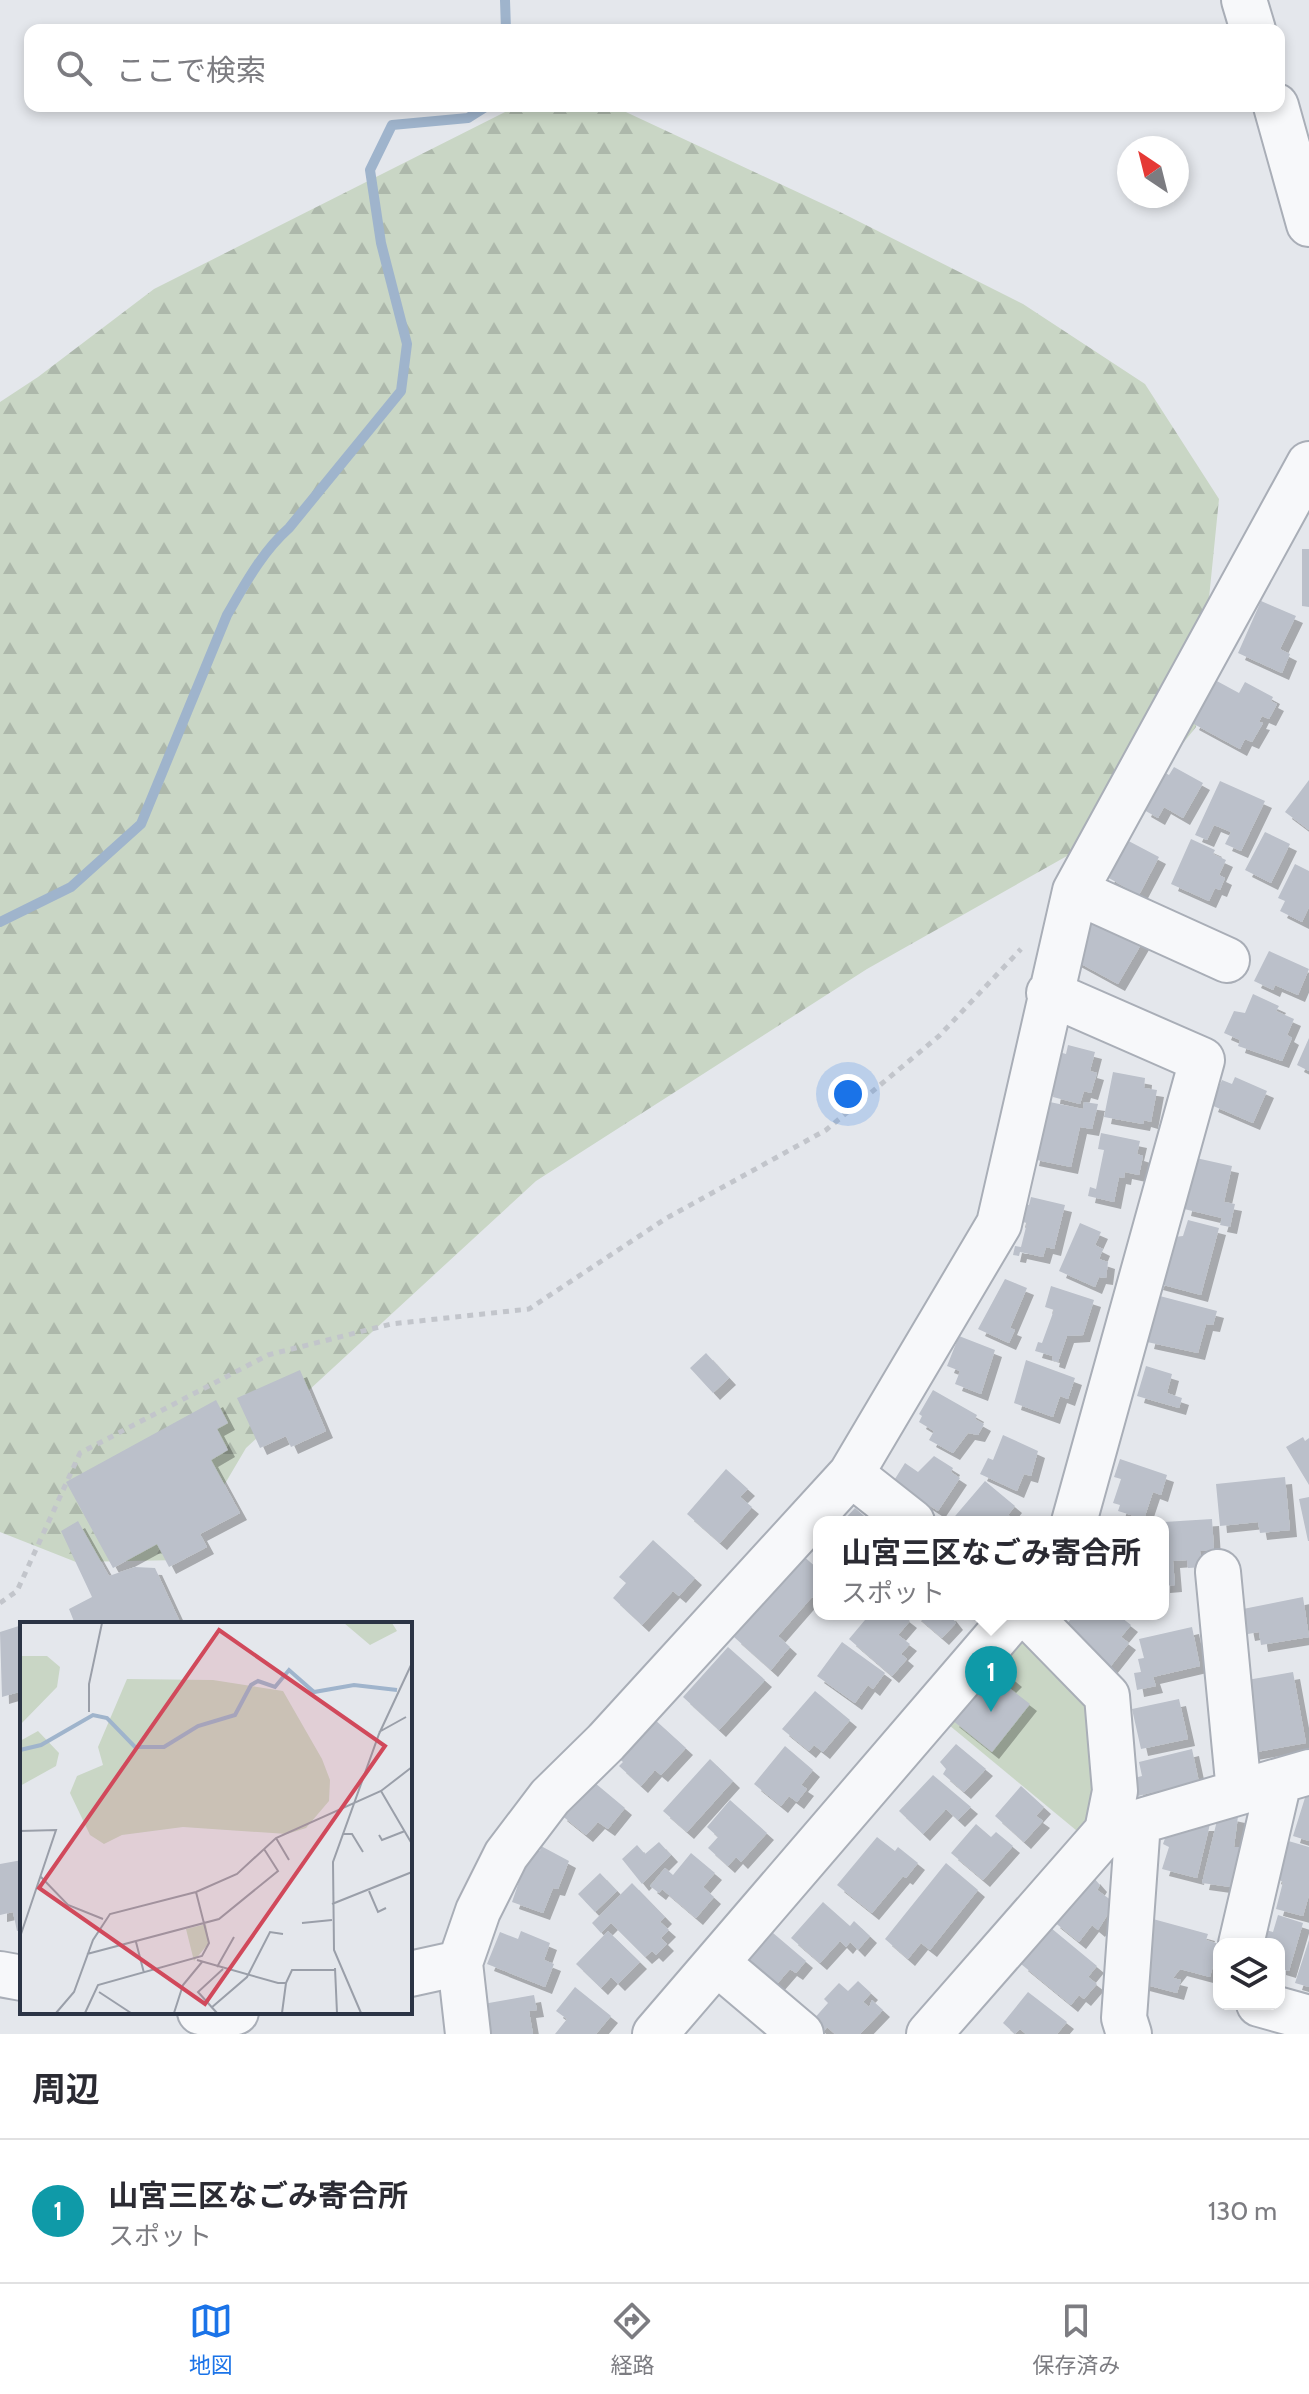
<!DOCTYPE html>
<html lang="ja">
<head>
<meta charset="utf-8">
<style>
  :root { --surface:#fff; --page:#f2f2f3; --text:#2b2b33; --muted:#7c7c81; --line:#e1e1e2; --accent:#1a73e8 }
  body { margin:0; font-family:Cabin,"Noto Sans JP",sans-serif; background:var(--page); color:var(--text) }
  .controls { position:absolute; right:24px; bottom:24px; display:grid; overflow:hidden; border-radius:16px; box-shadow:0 4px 12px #0003 }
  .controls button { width:72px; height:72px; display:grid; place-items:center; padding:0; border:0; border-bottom:2px solid var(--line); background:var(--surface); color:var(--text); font:40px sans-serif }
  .compass { position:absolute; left:1117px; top:136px; width:72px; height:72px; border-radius:50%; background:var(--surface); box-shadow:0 4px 12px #0003; rotate:325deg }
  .you { position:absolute; left:848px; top:1094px; width:28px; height:28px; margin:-20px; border:6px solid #fff; border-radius:50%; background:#1a73e8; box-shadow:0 0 0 12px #1a73e833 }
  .badge { display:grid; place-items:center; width:52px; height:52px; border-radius:50%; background:var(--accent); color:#fff; font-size:26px; font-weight:700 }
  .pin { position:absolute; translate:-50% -66px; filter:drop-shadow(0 2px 4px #0008) }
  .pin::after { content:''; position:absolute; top:42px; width:28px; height:24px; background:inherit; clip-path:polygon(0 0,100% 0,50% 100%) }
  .popup { position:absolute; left:813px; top:1516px; width:356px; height:104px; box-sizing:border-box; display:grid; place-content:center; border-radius:16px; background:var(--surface); filter:drop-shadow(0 2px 6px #0005); font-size:26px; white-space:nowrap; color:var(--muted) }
  .popup b { font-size:30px; color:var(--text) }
  .popup::after { content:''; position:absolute; left:50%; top:100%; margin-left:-16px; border:16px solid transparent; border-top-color:var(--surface) }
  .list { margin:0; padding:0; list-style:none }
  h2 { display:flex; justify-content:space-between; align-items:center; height:104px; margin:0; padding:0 32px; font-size:34px }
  h2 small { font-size:26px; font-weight:400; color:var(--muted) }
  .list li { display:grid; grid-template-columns:52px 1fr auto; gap:24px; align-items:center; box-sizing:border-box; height:144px; padding:0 32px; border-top:2px solid var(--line) }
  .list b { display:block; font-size:30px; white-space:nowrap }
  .list p { margin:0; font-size:26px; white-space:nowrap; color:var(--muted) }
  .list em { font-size:26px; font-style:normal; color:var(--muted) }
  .icon { flex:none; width:44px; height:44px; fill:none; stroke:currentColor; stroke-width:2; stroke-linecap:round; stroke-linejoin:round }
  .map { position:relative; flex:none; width:1309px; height:2034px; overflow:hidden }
  .search { position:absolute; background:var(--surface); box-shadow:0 4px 12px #0003; left:24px; right:24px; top:24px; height:88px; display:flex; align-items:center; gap:20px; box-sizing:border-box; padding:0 28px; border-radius:16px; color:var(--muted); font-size:30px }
  .sheet { height:248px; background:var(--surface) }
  nav { display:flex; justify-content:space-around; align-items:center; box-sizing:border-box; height:112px; border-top:2px solid var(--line); background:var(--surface); font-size:22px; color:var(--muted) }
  nav a { display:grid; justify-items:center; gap:4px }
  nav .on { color:var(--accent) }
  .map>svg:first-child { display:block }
  .green { fill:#c9d6c5 }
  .forest { fill:url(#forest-firs) }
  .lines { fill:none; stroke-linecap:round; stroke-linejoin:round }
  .stream { stroke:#9fb4cc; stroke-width:10 }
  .building { fill:#bbc0ca; filter:url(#shadow) }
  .minor-casing { stroke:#a9aeb7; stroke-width:48 }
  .path { stroke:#c2c5cb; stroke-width:5; stroke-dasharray:6 6; stroke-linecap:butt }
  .minor { stroke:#f7f8fa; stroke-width:44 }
  .inset-river { fill:none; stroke:#9fb4cc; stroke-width:4 }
  .inset-road { fill:none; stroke:#9a9fa9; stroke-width:2 }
  .view { fill:#d1495b; fill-opacity:0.15; stroke:#d1495b; stroke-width:4 }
  .inset-edge { fill:none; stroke:#2b3445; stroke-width:4 }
</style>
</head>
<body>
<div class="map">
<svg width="1309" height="2034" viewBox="0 0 1309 2034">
  <defs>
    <pattern id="forest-firs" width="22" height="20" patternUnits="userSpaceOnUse" patternTransform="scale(2)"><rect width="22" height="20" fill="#c9d6c5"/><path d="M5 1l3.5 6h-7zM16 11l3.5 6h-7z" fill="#adb8ab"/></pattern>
    <filter id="shadow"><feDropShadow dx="7" dy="7" stdDeviation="0" flood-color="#0004"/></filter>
  </defs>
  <rect width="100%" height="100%" fill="#e4e7ec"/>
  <path class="green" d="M1016,1614L1107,1696L1094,1845L932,1711Z"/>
  <path class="forest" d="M517,106H613L836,210L1023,304L1145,384L1219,499L1196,727L1113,830L867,969L536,1181L246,1448L180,1560L76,1562L0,1532V402L38,377L154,289Z"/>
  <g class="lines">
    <path class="stream" d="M505,0L506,30
      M0,922L71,887L141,824L227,615C245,584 262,552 289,528L401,391L407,344L381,243L370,170L392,125L468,118L487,106"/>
  </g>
  <path class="building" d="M1302,549H1309V607L1302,606Z
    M1261,601L1296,616L1280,649L1290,654L1282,673L1238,653Z
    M1215,680L1239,693L1245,682L1273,697L1271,701L1277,704L1269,719L1262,716L1259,722L1263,723L1252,742L1245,739L1240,749L1192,723Z
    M1174,767L1203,783L1183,818L1164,807L1158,818L1144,810L1162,771L1169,775Z
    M1309,780V830L1285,812Z
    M1220,781L1265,801L1241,851L1225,844L1231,832L1214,825L1207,840L1195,835Z
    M1265,832L1290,844L1271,883L1245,870Z
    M1121,837L1159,857L1139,895L1107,877Z
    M1191,839L1215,850L1213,854L1226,860L1219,875L1225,878L1220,890L1215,888L1209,901L1171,884Z
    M1295,864L1309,871V907L1302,922L1280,911L1285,901L1278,898Z
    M1094,919L1142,943L1118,984L1074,960Z
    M1269,951L1309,969L1298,995L1275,985L1273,990L1254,981Z
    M1253,994L1279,1006L1276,1011L1294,1019L1287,1035L1292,1038L1282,1061L1238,1046L1240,1040L1224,1033L1234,1011L1245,1013Z
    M1309,1038V1071L1297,1065Z
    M1068,1045L1095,1052L1090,1071L1097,1073L1091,1093L1084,1091L1080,1104L1053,1097L1054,1090L1045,1088L1055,1051L1066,1054Z
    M1113,1072L1145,1078L1144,1088L1157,1090L1151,1122L1144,1120L1143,1124L1104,1117Z
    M1235,1077L1267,1091L1253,1123L1211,1105L1222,1080L1232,1084Z
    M1045,1101L1083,1109L1084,1102L1098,1104L1092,1129L1080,1127L1071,1167L1032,1159Z
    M1101,1133L1140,1141L1137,1154L1143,1156L1139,1175L1125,1172L1124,1178L1119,1177L1114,1202L1088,1196L1090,1187L1096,1189L1104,1150L1098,1149Z
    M1196,1158L1232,1166L1224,1202L1235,1204L1230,1227L1220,1225L1222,1218L1184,1209Z
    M1031,1197L1065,1205L1054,1249L1046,1247L1043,1257L1020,1252L1019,1256L1013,1255L1015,1246L1021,1247L1027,1223L1018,1221L1022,1203L1029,1205Z
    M1188,1220L1219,1228L1201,1295L1156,1283L1174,1237L1183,1236Z
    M1080,1223L1101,1232L1095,1245L1103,1249L1099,1259L1108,1262L1106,1278L1099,1277L1095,1287L1059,1271Z
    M1005,1279L1027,1288L1010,1328L1015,1330L1009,1343L978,1329Z
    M1051,1286L1094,1300L1083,1335L1067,1336L1058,1362L1052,1360L1053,1356L1035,1351L1038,1342L1042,1343L1054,1310L1045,1307Z
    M1156,1295L1217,1311L1213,1325L1206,1324L1198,1353L1147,1342L1152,1324L1148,1321Z
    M959,1336L995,1350L981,1394L955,1384L960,1371L947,1366Z
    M706,1353L729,1378L713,1393L690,1368Z
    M1026,1360L1075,1378L1068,1399L1060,1396L1053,1417L1014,1403Z
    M1146,1366L1172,1374L1167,1393L1182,1398L1179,1408L1137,1396Z
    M300,1370L326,1431L291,1447L286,1436L260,1448L237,1398Z
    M933,1390L977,1415L975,1419L984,1424L978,1435L968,1433L953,1453L929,1440L934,1431L919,1422L922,1416L919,1414Z
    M216,1400L228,1423L217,1429L228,1450L211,1460L240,1513L200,1534L207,1547L169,1567L157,1544L113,1568L66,1482Z
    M1003,1435L1038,1451L1031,1476L1024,1474L1017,1491L980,1474L988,1458L993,1460Z
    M1303,1437L1305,1441L1309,1438V1485L1286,1447Z
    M934,1456L953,1468L951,1472L960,1478L938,1511L893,1482L905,1463L918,1472Z
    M1120,1459L1167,1475L1161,1495L1153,1492L1144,1519L1118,1511L1120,1505L1113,1503L1121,1479L1114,1477Z
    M726,1469L748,1489L740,1497L752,1507L720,1543L687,1514Z
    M1285,1477L1290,1530L1260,1533L1258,1522L1220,1526L1216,1484Z
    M985,1481L1015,1506L1008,1515L1015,1520L950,1522Z
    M1309,1497V1541H1308L1299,1499Z
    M855,1508L871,1522H842Z
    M1212,1519L1214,1550L1200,1551L1202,1567L1188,1568L1187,1560L1173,1561L1175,1585L1163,1586L1164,1522Z
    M78,1521L109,1576L135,1567L155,1568L181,1624H75L69,1609L92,1597L61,1531Z
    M653,1540L695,1578L679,1596L673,1591L642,1625L613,1598L626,1583L619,1577Z
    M800,1553L819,1570V1596L816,1600L812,1597L778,1636L790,1647L771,1670L734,1637L745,1625L737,1618Z
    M1303,1597L1309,1637L1261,1645L1259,1632L1248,1634L1243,1609Z
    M870,1614H901L910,1621L898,1635L910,1644L901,1654L907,1659L892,1676L849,1639Z
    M914,1614H949L956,1623L942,1638Z
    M1075,1614H1117L1131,1625L1121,1637L1129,1643L1110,1667L1062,1630Z
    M22,1625V1691L2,1697L0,1632Z
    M1192,1627L1200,1666L1153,1677L1156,1686L1137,1690L1134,1673L1141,1672L1138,1659L1144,1658L1139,1639Z
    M842,1642L885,1673L873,1689L868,1685L855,1703L817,1676Z
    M728,1647L765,1680L719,1730L683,1697Z
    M997,1665L1015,1680L1008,1687L1030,1704L992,1752L952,1720Z
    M1293,1672L1306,1743L1251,1753L1247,1680Z
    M815,1691L850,1720L823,1752L814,1745L809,1751L782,1729Z
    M1179,1699L1188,1739L1141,1749L1132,1709Z
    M653,1718L686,1748L661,1775L655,1770L641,1786L619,1766L623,1762L617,1757Z
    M956,1744L986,1769L964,1792L943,1774L946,1769L940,1762Z
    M785,1746L813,1770L801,1785L807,1789L797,1802L789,1796L781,1806L754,1784Z
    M1192,1749L1199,1782L1178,1786L1180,1793L1155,1799L1154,1792L1138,1796L1134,1778L1142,1776L1139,1762Z
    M710,1759L733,1781L687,1832L663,1811Z
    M933,1775L971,1807L958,1820L946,1809L923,1834L899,1811Z
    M589,1778L625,1808L608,1829L598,1822L586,1835L560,1814Z
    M1309,1785V1841L1293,1836Z
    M1021,1786L1044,1807L1036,1816L1043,1821L1024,1842L995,1816Z
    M730,1800L767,1833L741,1862L736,1857L728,1866L708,1848L718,1837L707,1827Z
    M1219,1812L1238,1816L1234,1847H1248L1238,1888L1202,1883Z
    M976,1824L991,1837L996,1832L1013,1846L983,1880L951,1853Z
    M1186,1824H1210L1197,1878L1162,1869L1169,1847L1163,1844L1168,1830L1182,1834Z
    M877,1837L895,1851L898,1847L918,1863L906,1878L903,1876L872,1913L837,1885Z
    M1285,1840L1309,1847V1895L1303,1916L1276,1909L1283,1882L1274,1877Z
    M659,1842L671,1855L642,1884L622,1859L637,1845L645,1854Z
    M541,1846L569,1861L558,1889L553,1888L543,1913L512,1902L531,1847L540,1851Z
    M691,1853L715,1873L703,1887L714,1897L696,1918L662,1889L659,1893L650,1886L665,1868L673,1875Z
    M22,1860V1930L17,1931L13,1912L0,1915V1864Z
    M946,1863L978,1890L930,1950L921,1943L908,1959L885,1939Z
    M600,1873L617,1891L595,1912L578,1894Z
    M1093,1877L1100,1885L1097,1890L1115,1903L1098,1930L1092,1925L1079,1942L1053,1921Z
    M632,1883L665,1917L660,1922L669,1930L661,1938L667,1944L656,1955L652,1951L645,1957L611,1923L601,1933L592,1923Z
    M823,1902L850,1926L854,1921L870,1936L858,1950L850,1942L846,1947L840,1941L820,1963L791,1938Z
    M1278,1915L1303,1923L1289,1971L1279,1968V1944H1261L1266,1930L1273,1932Z
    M1153,1919L1208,1934L1206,1940L1219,1944L1210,1977L1180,1969L1173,1978L1181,1980L1177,1993L1135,1982Z
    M766,1927L806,1961L796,1973L790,1969L777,1984L742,1955Z
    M1051,1928L1097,1966L1088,1977L1097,1984L1084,1999L1079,1995L1071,2005L1021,1964Z
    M521,1931L550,1943L544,1960L554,1964L545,1987L487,1964L500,1932L518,1939Z
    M608,1931L640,1962L618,1984L611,1977L601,1988L576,1964Z
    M1309,1940V1987L1295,1983Z
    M858,1981L871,1993L863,2002L869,2007L872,2000L883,2010L860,2034H835L827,2027L824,2031L812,2021L828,2003L824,1999L839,1983L848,1991Z
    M575,1987L611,2016L596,2034H555L567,2019L556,2011Z
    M1028,1992L1067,2022L1057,2034H1026L1020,2029L1015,2034L1003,2023Z
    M534,1995L537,2010L529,2011L533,2034H488L483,2004Z"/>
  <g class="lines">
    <g class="minor-casing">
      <path id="minor" d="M1244,0L1253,30
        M1276,106L1309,224
        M1075,891L1227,960
        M1049,993L1202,1060L1074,1522
        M851,1474L912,1522
        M1218,1572L1239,1792
        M1110,1830L1309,1772
        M1241,1944L1279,1781
        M717,1963L801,2034
        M0,1974L22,1978
        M410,1974L460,1963
        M1259,2004L1309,2018
        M200,2012L219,2016L236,2012
        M468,2034L460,1963L478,1911L506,1855L550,1797L606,1742L851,1474L999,1224L1075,891L1309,464
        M655,2034L1016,1614
        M929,2034L1107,1831L1115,1791L1107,1696L1027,1614
        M1129,2034L1124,2018L1138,1822"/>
    </g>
    <path class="path" d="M0,1603L17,1591L80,1453L268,1355L391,1324L529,1309L665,1219L826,1130L939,1036L1021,949"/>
    <use href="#minor" class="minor"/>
  </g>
  <g transform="translate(20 1622)">
    <rect width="392" height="392" fill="#e4e7ec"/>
    <path d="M186,302L189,321L174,339L166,307Z" fill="#c9d6c5"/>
    <path d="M324,1H372L377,9L350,23ZM0,34H27L40,45L37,65L0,103ZM107,57L193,58L263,69L302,137L310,158L309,179L286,206L267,212L163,205L102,213L84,222L70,213L50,171L57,154L83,143L78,125ZM18,109L39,131L36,144L0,164V119Z" fill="#c9d6c5"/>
    <path class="inset-river" d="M0,128L21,123L73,93L87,96L115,125H144L178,104L215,93L231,63L238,59L255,65L269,48L294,70L334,63L377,68"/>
    <path class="inset-road" d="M69,90V62L82,1M359,110L386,95M361,169L392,222M0,209L36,208L0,315M323,212H332L343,230M359,213L362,218L385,209M256,216L269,238M21,255L48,283L83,297M349,269L358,290L366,286M312,282L392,250M282,301L312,298M116,320L124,351M67,332L199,297L258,249L244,227M177,338L258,361H266L272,348H315M197,345L214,315M315,346L317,391M79,370L111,391M191,386L227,355L250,310L263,312M36,391L54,370L73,318L90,292L176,270L217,252L256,216L361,169L392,145M65,391L78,363L182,334L189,321L176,270M154,391L163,363L182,340M197,391L178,370L203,347M262,391L266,361M341,391L314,328L313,240L359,112L392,41"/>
    <path class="view" d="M199,8L365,124L185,382L19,266Z"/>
    <rect width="392" height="392" class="inset-edge"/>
  </g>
</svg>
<div class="controls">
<button><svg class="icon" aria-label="layers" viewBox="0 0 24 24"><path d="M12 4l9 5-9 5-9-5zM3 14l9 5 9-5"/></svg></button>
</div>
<svg class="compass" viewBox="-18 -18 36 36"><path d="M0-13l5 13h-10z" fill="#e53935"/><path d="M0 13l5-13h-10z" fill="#7c7c81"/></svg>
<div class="you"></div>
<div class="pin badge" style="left:991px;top:1712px;background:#0f9aa8">1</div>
<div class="popup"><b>山宮三区なごみ寄合所</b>スポット</div>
<div class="search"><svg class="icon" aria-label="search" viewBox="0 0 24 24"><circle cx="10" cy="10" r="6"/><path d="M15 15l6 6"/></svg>ここで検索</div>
</div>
<section class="sheet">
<h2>周辺<small></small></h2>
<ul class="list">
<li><span class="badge" style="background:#0f9aa8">1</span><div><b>山宮三区なごみ寄合所</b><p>スポット</p></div><em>130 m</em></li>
</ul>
</section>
<nav>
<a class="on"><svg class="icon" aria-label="map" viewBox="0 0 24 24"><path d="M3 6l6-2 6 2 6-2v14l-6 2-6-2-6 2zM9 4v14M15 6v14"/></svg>地図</a>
<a><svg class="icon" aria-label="directions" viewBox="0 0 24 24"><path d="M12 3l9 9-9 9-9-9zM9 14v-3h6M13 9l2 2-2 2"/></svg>経路</a>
<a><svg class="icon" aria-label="saved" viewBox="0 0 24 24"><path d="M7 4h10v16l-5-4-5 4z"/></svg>保存済み</a>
</nav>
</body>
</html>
